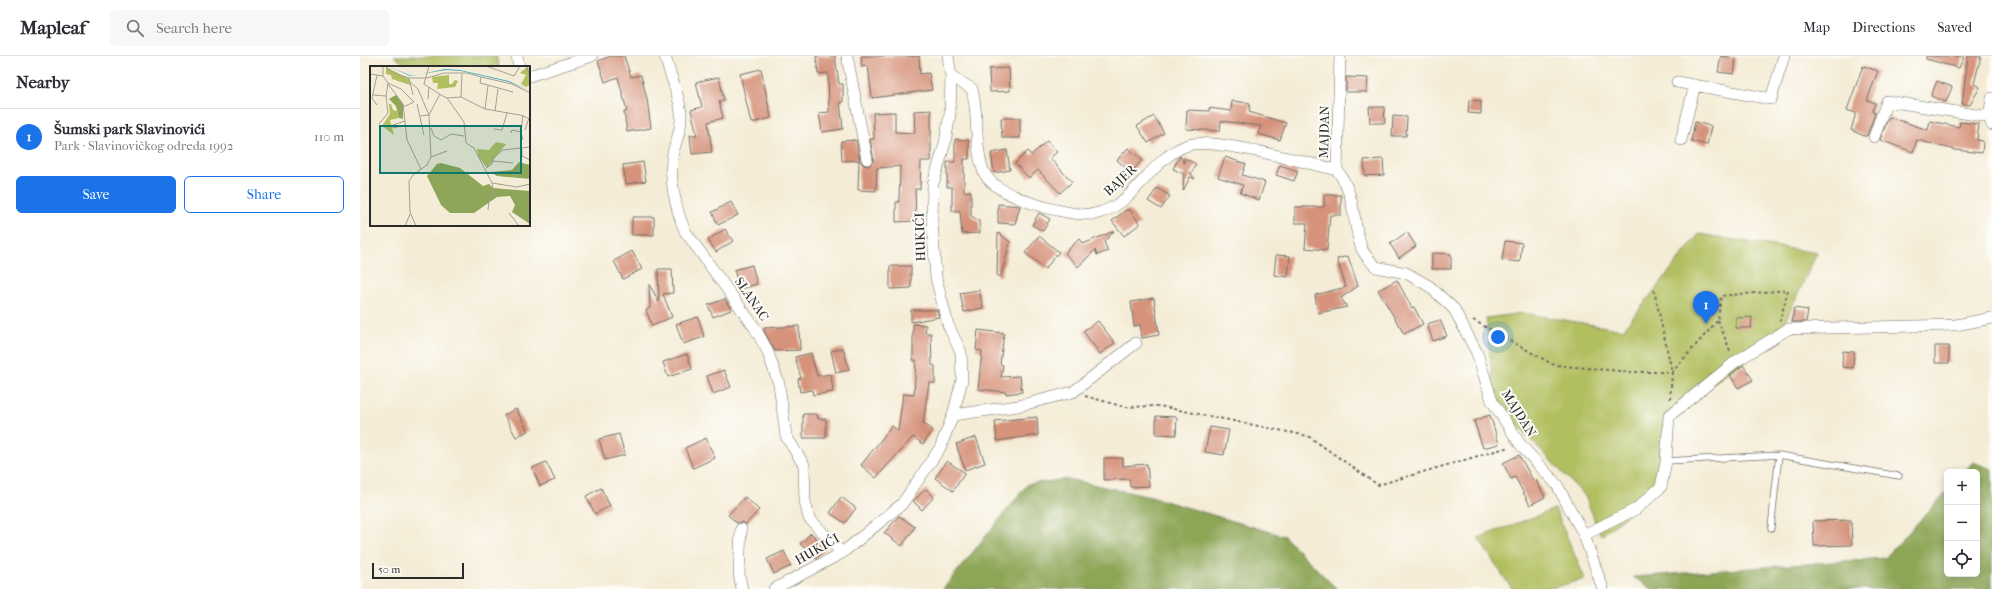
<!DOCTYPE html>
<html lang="en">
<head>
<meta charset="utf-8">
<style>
  :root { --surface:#fff; --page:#f7f7f7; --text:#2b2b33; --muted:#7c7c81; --line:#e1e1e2; --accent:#1a73e8 }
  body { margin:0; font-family:"IM FELL French Canon",serif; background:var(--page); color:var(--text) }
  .controls { position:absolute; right:12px; bottom:12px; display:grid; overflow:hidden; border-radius:6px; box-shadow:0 2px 10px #0003 }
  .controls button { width:36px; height:36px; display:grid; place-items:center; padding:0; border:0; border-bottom:1px solid var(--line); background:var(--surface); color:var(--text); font:20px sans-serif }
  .scale { position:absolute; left:12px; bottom:10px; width:92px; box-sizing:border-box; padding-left:4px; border:2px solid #2b2b2b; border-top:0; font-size:11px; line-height:14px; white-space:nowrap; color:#2b2b2b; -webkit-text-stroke:3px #fdfcf7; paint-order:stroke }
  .you { position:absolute; left:1138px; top:281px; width:14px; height:14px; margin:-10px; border:3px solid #fff; border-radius:50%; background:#1a73e8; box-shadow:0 0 0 6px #1a73e833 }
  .badge { display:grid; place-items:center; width:26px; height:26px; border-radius:50%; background:var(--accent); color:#fff; font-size:13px; font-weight:700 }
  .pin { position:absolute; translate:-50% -33px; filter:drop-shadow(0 1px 2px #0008) }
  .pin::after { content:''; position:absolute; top:21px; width:14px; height:12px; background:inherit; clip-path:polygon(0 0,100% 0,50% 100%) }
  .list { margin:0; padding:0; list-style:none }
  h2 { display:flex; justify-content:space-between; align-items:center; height:52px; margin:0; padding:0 16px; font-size:17px }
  h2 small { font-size:13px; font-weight:400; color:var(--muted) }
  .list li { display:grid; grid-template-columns:26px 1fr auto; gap:12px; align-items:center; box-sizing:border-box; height:56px; padding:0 16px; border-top:1px solid var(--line) }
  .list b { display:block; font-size:15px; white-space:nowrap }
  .list p { margin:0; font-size:13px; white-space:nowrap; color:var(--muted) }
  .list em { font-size:13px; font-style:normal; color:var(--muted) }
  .actions { display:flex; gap:8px; padding:12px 16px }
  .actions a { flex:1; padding:9px 0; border:1px solid var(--accent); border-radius:6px; text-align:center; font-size:14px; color:var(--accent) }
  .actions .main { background:var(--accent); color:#fff }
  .icon { flex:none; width:22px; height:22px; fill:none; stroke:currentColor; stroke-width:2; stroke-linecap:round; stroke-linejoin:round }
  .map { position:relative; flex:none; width:1632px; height:533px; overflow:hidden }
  header { display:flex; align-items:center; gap:24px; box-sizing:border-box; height:56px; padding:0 20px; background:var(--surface); border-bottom:1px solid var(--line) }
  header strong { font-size:19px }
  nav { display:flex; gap:22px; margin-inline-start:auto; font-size:14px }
  .search { width:280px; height:36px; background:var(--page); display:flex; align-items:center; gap:10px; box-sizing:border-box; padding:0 14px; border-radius:6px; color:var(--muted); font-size:15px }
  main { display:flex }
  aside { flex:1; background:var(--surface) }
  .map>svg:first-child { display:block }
  .green { fill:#b2bf61; stroke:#6e7546 }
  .forest { fill:#8da657; stroke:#5c6841 }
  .building { fill:#d6927a }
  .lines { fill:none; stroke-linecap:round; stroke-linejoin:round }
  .service-casing { stroke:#716f67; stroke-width:7 }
  .minor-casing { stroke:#716f67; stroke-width:12 }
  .path { stroke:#716f67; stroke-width:2; stroke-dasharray:3 3; stroke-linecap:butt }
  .service { stroke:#fff; stroke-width:5.5 }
  .minor { stroke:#fff; stroke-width:11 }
  .labels { text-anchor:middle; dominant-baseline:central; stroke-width:4; stroke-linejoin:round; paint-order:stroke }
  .street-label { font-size:13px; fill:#2b2b2b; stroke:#fdfcf7 }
  .inset-road { fill:none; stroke:#a49f92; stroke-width:1 }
  .view { fill:#0f766e; fill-opacity:0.15; stroke:#0f766e; stroke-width:2 }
  .inset-edge { fill:none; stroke:#2b2b2b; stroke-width:2 }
</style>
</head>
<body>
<header>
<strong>Mapleaf</strong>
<div class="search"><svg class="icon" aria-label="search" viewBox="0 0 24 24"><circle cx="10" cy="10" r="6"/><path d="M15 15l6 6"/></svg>Search here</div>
<nav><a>Map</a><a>Directions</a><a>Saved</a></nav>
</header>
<main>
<aside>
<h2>Nearby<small></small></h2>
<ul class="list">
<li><span class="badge">1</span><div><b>Šumski park Slavinovići</b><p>Park · Slavinovičkog odreda 1992</p></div><em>110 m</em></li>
</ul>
<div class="actions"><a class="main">Save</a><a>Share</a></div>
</aside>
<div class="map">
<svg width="1632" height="533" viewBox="0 0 1632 533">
  <rect width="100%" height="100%" fill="#fdfcf7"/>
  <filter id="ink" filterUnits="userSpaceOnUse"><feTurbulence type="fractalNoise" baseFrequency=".025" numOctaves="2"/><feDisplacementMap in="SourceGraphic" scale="8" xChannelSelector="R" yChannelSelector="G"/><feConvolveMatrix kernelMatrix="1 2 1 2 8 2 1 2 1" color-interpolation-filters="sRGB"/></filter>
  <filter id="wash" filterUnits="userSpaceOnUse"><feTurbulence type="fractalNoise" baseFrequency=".012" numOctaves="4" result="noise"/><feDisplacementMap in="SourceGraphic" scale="16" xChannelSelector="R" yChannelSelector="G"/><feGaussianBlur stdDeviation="0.9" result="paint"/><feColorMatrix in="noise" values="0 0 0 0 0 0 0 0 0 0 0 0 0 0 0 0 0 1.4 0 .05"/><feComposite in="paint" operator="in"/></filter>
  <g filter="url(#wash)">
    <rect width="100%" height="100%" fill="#f4ecd6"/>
    <path class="green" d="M34,0H136L139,11H48Z
      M1339,178L1457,197L1416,285L1307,358L1297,435L1241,480L1225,440L1135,347L1126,262L1163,257L1263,274Z
      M1195,453L1225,523L1187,533H1152L1118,482Z"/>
    <path class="forest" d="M1613,406L1632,413V533H1292L1273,521L1525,502L1587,435V518H1617V416H1604Z
      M708,423L795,442L924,480L977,533H583L668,428Z"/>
    <g id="blocks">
      <path class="building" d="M251,0H264L271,21L281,19L287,43L291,72L267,76L264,56L267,55L258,21L245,26L238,5Z
        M456,0H475L479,28H483V46H480L483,73L462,76L459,57L469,56L468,17L458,18Z
        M501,0H559L560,18L569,17L572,34L512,42L508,10L502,11Z
        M1361,0L1376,2L1374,18L1358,16Z
        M1566,0H1604L1599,12L1566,3Z
        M1608,0H1621L1614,28L1620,31L1610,49L1602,48Z
        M1503,10L1518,15L1507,44L1515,47L1512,56L1515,57L1507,80H1504L1491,74L1496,57L1487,54Z
        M649,12L650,35L630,36L629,13Z
        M401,13L411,62L391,67L380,18Z
        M359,21L364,44L359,45L363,62L348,66L352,96L332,98L330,79H337L331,54L342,51L336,26Z
        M986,21L1008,22L1007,36H986Z
        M1577,25L1592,31L1586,46L1571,40Z
        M1109,44L1121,45V58L1108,57Z
        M872,45L890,47L889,56L926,67L920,84L898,78L901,70L861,65L860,75L826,73L827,54L849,55V52L871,55Z
        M1009,51H1024L1025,67H1010Z
        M571,54V105H561L560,133H555L556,165L536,166V146H539L540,110L517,112L516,135L498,134L499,104L482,105L481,85L496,84L500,105L504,109L509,110L514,105L510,83H514L513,57L535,56V76L555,77L554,55Z
        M794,60L804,77L788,87L777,70Z
        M1033,60L1047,61L1046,80H1032Z
        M1529,61L1568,74L1570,65L1599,71L1600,66L1619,68L1617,84L1623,85L1622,97L1596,94L1557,84L1553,96L1520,84Z
        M641,62H660V82H642Z
        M1335,66L1351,70L1347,89L1331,85Z
        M595,83L609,84V103H604V136L611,135V160L619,165L620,177L602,178L600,155H592V131H587V106H595Z
        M687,85L697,96L690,102L712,126L700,137L678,114L669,122L655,107L668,95L671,99Z
        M768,92L782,104L771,117L757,104Z
        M647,94L650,114L634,117L631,97Z
        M820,100L824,107V102L836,108L831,118L835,123L830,121L823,135L824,118L813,113Z
        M865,101L886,108L882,119L905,126L899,144L880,137L883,129L858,121Z
        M1023,103L1024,119L1005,120L1004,104Z
        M283,106L286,125L266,128L263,109Z
        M920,109L938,115L934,125L916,119Z
        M797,132L810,140L801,153L788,145Z
        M964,139H981V159H970L967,194L945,192L947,167H935V151H964Z
        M371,146L378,159L358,169L352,156Z
        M638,148L660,150L655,168L638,167Z
        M766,154H770L780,168L764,180L752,165Z
        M679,157L690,163L683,175L672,169Z
        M272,161H294V179H272Z
        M365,173L373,185L356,196L348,184Z
        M754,175L744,186L748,195L737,199L735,194L718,211L705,197L719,183L723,188Z
        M1047,176L1056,190L1039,202L1030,188Z
        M638,177L650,186L641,220H637Z
        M679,180L699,196L685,213L665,197Z
        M1145,185L1162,187L1160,206L1142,204Z
        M272,195L282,213L263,223L254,205Z
        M1072,197L1091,198V213H1072Z
        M916,199L930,200L928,221L914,219Z
        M988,200L998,230L981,242L987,251L958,257L955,239L986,231L977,203Z
        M392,209L397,228L380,233L374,214Z
        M530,210H551V232L530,233Z
        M298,213H312L313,237L303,238L312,261L292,270L286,254L290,252L289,228L299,246Z
        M1037,224L1052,252L1054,251L1063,268L1044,278L1018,234Z
        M619,234L623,252L604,256L600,237Z
        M794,242L799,279L782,282L780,269L774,270L771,246Z
        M365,243L371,254L353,261L348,249Z
        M1434,252L1448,254L1446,266H1432Z
        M551,254H577L579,261L551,266Z
        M338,261L344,281L323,288L316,268Z
        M1392,261L1391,272H1376V262Z
        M1080,264L1087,280L1073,285L1067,268Z
        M738,265L755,287L740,298L723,275Z
        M553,268L566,269L565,277H571L572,309L575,310V327H569L563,367L573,374L563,388L553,381L516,422L501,409L532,370L538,375L543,338L554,339L556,304H553Z
        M439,270L440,294L415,295L404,275V272Z
        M618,274L644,277L640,308L643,309L641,321L660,320L662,336L646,338V336L618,333L622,295L616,294Z
        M1575,290H1589V307H1575Z
        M483,292L489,314L476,317L471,295Z
        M1483,295L1494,296L1493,312L1482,311Z
        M451,297L457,320L471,318L473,336L453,339L452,334L440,336L438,323L441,322L435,301Z
        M327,298L332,313L308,321L303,306Z
        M1383,309L1393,324L1378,332L1370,319Z
        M364,314L371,331L353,338L347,320Z
        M156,353L168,375L156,381L144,359Z
        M443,358H457L458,363H466V382H443Z
        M1130,359L1139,388L1123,392L1114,365Z
        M796,360L817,361L816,379L796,378Z
        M677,361L678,379L637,385L635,365Z
        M850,371L869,374L864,399L845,396Z
        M259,378L265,399L245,404L239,383Z
        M616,381L625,407L605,414L596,388Z
        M346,382L355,402L333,412L325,392Z
        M1159,399L1174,426L1176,424L1185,441L1170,449L1155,421L1151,423L1143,407Z
        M744,402H763V410L787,408L789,430L770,431L769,423L744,424Z
        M587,405L605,417L593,435L575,422Z
        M186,406L195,424L180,430L172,412Z
        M241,432L250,450L235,458L226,440Z
        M566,433L574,441L562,454L553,445Z
        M385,441L399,454L386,468L382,466L377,467L368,459Z
        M481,441L496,452L485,467L470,457Z
        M539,460L555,471L542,490L524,477Z
        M1491,464L1492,489L1454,490L1453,465Z
        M451,477L466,492L456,503L440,488Z
        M424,495L431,510L414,518L407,503Z"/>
    </g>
  </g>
  <g filter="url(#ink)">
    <use href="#blocks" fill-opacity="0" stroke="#716f67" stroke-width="1"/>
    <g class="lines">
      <g class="service-casing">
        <path id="service" d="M1306,405L1419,399L1539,420
          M1411,472L1419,399"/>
      </g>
      <g class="minor-casing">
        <path id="minor" d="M157,0L159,11
          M305,0C309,17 321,43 321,59C322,73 316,84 313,97C308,120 316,154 325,175L395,272L407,294L419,328L426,380L444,409L445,445L449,462L482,497
          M487,0L507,103
          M980,0L977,114C996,140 992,163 1001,191C1003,198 1011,205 1016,211L1046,217L1069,230L1094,253L1117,297L1132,345L1160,388L1197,429L1224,479L1243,533
          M169,20L232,0
          M591,20L612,33C619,60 614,88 623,114C632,141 708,161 734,158C744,156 753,152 761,146C784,128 799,99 828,89C854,81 946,107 977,114
          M1317,26L1411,43L1424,0
          M1632,42L1629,61L1632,69
          M1514,81L1527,45L1629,61
          M1321,84L1335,29
          M593,359L658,350L713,336L776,287
          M381,473L379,518L382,533
          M1224,479L1276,453L1301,431L1306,405L1309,360L1375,306L1428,273L1596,269L1632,262
          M414,533L482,497L542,448L580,392L593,359L602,324L601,296L588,269L576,222L572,164L573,128L585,87L590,58L591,20L588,0"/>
      </g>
      <path class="path" d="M1294,234L1312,316L1310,345
        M1113,264L1194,309L1270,316H1312L1358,264L1361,240L1428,234L1420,265
        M1358,264L1370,295
        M725,340L765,351L799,350L948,380L1018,429L1149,391"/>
      <use href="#service" class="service"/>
      <use href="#minor" class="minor"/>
    </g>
  </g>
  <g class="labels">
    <g class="street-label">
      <text transform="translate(964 76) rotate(-89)">MAJDAN</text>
      <text transform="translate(760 124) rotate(-43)">BAJER</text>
      <text transform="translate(560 181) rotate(-92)">HUKIĆI</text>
      <text transform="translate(392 243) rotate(56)">SLANAC</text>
      <text transform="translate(1159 357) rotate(58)">MAJDAN</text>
      <text transform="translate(457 493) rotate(-30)">HUKIĆI</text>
    </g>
  </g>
  <g transform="translate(10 10)">
    <rect width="160" height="160" fill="#f4ecd6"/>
    <path d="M16,1L39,13L40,19L22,13L21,9L16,8ZM157,1L160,3V19L156,21L151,18L156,9L150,7ZM79,9V18H82L85,14L88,15L85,21L67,23L68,17H63L62,11ZM19,38H21L23,44L27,45L29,52L20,54L24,69L12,60L20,48ZM126,76L136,78L117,102L108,90L107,83L119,84Z" fill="#b2bf61"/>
    <path d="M26,29L33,38V53L29,52L26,40L19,33ZM149,96L160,99V113L127,110L120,106L142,104ZM71,97L90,102L113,120L119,118L123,122L160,125V158L142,146L145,139L140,130L127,131L104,147H80L71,139L57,110L67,98Z" fill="#8da657"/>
    <path d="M18,0L42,10L75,3L90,4L139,15L160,25L139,16L91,5L76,4L40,10Z" fill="#42afc0"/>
    <path class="inset-road" d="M15,0L24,7L39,12H57L74,7H97L111,11L110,17L143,26M59,0L54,18L71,29L77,32L91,31L115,43L150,49L160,53M116,0L144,10L150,0M157,1L160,13M0,8L13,10M111,11L142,18L160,27M39,12L43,29M40,16L48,23L59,49L50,50M18,17L31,23L44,36L33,41M18,18L33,38L37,74L51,103M3,29L16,30M91,31L92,8M77,32L94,56L96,77L104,82L122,117L124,128L119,134L118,144M58,33L59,21M47,38L54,69M7,39L2,32L7,9M115,43L118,20M125,45L128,23M153,49L151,66L153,74M35,55L23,59V62L36,59M9,58L18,47L16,30L18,17L13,10V0M61,62L64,70L71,74L81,68L94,70M124,63L132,64L137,47M155,64L159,52M141,67L142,64L151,66M152,83V90L160,94M61,91L77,85M123,95L143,97M116,102L122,98L123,92L133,84L160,81M122,117L147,121L160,118M139,147L149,160M35,160L40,148M46,160L40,146L39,115L43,109L57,99L61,91L59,49L70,28"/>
    <path class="view" d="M10,60H151V107H10Z"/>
    <rect width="160" height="160" class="inset-edge"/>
  </g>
</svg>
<div class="controls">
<button>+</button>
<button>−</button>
<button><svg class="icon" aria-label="locate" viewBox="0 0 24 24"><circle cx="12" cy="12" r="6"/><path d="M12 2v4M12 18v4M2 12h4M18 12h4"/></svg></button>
</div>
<div class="scale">50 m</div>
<div class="you"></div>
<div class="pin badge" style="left:1346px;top:268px">1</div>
</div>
</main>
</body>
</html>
